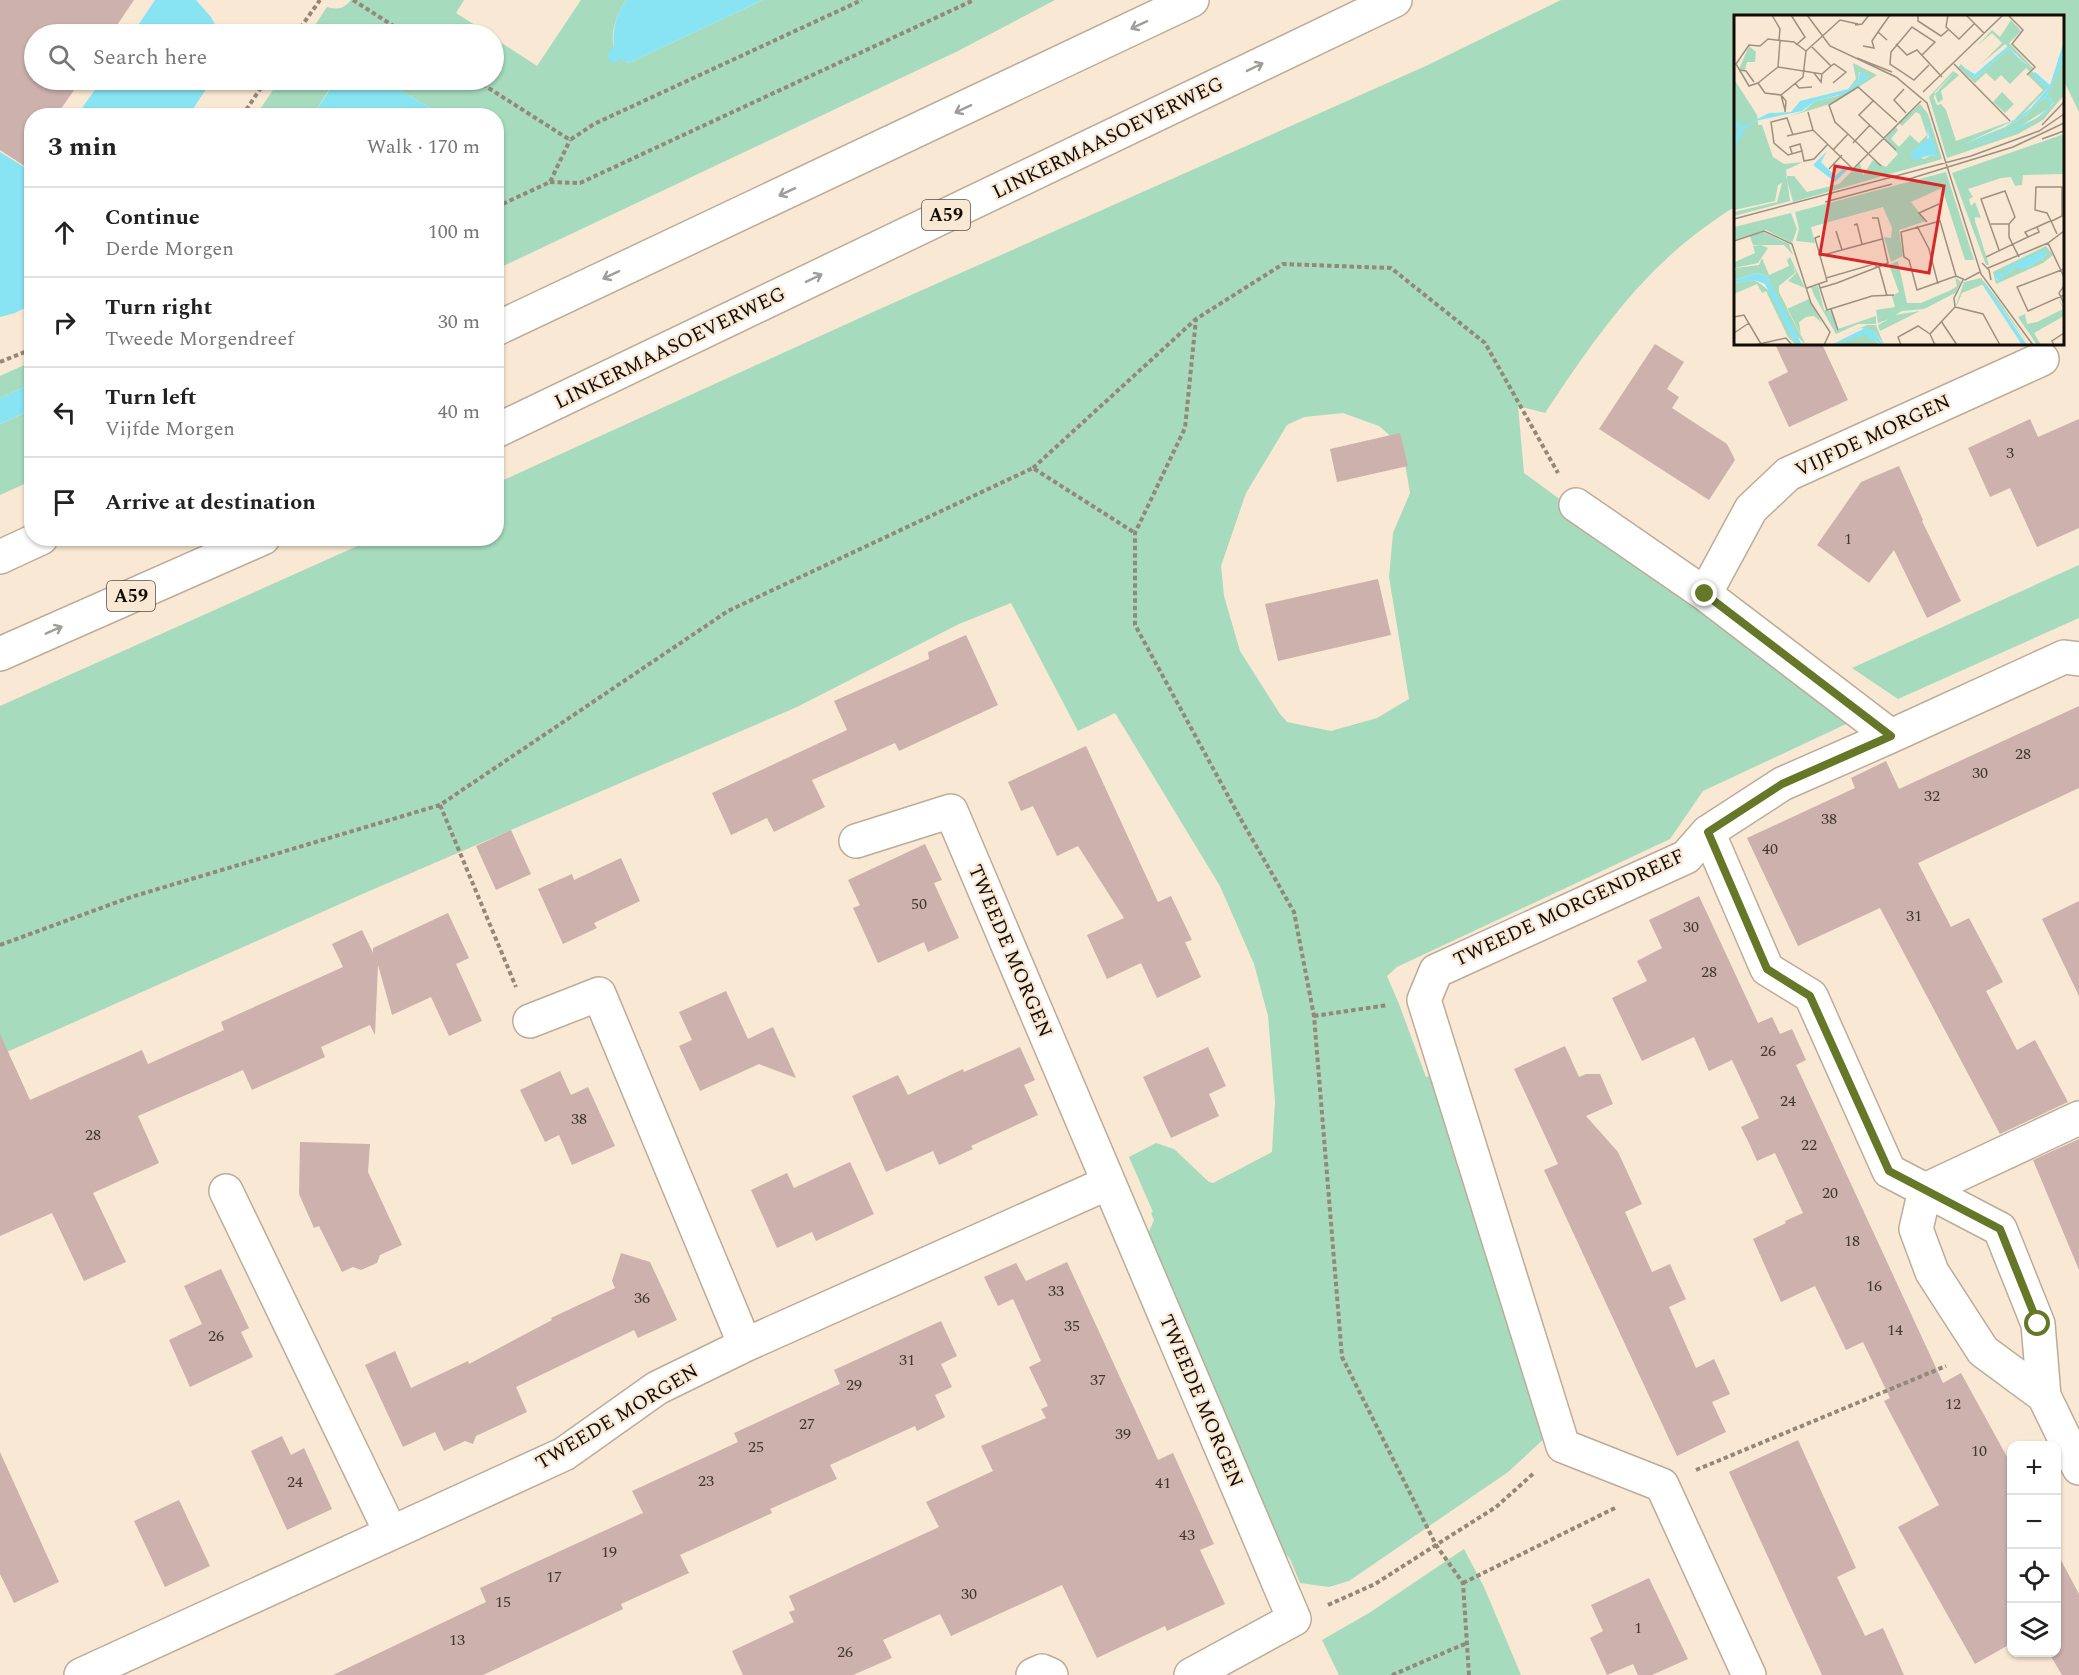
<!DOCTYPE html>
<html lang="en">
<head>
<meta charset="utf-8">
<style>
  :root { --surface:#fff; --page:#f6f6f6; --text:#222; --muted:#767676; --line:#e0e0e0 }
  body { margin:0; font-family:Spectral,serif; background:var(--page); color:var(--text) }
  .controls { position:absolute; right:18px; bottom:18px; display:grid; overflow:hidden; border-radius:12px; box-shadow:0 2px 4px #0004 }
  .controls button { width:54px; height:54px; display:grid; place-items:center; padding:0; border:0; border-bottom:2px solid var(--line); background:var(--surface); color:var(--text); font:30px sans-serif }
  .stop { position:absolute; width:18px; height:18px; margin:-14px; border:4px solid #667827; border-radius:50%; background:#fff }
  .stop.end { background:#667827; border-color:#fff; box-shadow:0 2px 6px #0008 }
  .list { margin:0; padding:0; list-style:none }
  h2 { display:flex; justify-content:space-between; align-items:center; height:78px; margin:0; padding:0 24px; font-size:26px }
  h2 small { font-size:20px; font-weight:400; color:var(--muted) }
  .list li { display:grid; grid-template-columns:39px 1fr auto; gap:18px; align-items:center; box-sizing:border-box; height:90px; padding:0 24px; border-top:2px solid var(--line) }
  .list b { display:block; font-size:22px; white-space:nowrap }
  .list p { margin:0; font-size:20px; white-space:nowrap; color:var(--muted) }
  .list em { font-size:20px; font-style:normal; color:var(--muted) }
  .icon { flex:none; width:33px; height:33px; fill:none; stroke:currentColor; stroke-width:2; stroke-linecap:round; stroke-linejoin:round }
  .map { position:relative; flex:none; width:2079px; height:1675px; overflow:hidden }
  .search { position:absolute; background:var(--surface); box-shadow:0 2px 4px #0004; left:24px; top:24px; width:480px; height:66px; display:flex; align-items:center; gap:15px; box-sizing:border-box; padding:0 21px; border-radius:33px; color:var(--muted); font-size:22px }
  .panel { position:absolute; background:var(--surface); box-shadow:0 2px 4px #0004; left:24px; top:108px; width:480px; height:438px; border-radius:24px }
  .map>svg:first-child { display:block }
  .green { fill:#a6dbbe; fill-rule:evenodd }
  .water { fill:#88e4f2 }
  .building { fill:#cdb1ad }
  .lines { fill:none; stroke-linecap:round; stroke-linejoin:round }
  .minor-casing { stroke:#bdac98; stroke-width:36 }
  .highway-casing { stroke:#bdac98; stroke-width:36 }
  .path { stroke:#948879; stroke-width:4; stroke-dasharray:4.5 3; stroke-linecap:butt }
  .minor { stroke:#fff; stroke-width:33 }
  .highway { stroke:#fff; stroke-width:33 }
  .oneway { stroke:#a09e9b }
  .route { stroke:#667827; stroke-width:8 }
  .labels { text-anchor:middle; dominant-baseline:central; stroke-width:4.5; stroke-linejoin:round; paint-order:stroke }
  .number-label { font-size:16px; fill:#413530 }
  .shield { fill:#f9e8d3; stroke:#574e44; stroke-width:1.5 }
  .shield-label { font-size:18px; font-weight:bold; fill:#120c06 }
  .street-label { font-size:20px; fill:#120c06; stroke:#f9e8d3 }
  .inset-road { fill:none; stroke:#9d9081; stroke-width:1.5 }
  .view { fill:#d62828; fill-opacity:0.15; stroke:#d62828; stroke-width:3 }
  .inset-edge { fill:none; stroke:#120c06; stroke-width:3 }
</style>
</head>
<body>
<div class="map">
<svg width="2079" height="1675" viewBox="0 0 2079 1675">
  <rect width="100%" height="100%" fill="#f9e8d3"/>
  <path class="green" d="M351,0H464L456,13L489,34H309L327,7C337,10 344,9 351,0Z
    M581,0H626C614,18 602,52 629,63L763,0H1055L958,51L497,269L496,116L442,115L383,80H494V38L537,66Z
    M1561,0H2079V112L2063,79L2062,16H1736L1735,207C1725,212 1715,220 1705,227C1637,276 1591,344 1545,413L1518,406L1524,473L1859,718L1703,791L1670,839L1397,967L1387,976L1399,1004L1426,1077L1430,1076L1452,1150L1539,1395L1547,1436L1508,1472L1349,1581L1329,1587L1300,1583L1290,1559L1285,1553L1152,1254L1148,1234L1154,1220L1151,1213L1153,1212L1129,1157L1156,1143L1174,1149L1209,1182L1213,1183L1272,1152L1275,1102L1268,1016L1254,964L1220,886L1115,713L1078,731L1011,603L959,624L797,707L367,892L0,1055V706L373,539L496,538L497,483L873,312L1428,65ZM1343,413L1379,426L1402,446L1410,493L1393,533L1389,577L1409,699L1377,718L1331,731L1287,722L1280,714L1240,651L1224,596L1221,566L1246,493L1287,425L1304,417Z
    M280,80H335L313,115H256Z
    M31,362V384L0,398V376Z
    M31,410V481L0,495V424Z
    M2079,565V618L1898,699L1852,668Z
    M1464,1549L1484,1587L1521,1675H1339L1322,1640L1369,1613Z"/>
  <path class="water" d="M155,0H196L211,17L220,34H132Z
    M626,0H763L629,63L620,59L612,64L607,53L614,48C612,29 616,15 626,0Z
    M102,80H212L189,115H77Z
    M336,80H383L442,115H313Z
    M0,152L32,172L31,305L15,313L0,317Z
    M31,384V410L0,424V398Z"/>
  <path class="building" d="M0,0H134L111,34H34V80H81L56,116H32V171L0,150Z
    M1655,344L1684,362L1667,389L1679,397L1672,408L1727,444L1735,460L1709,500L1599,429Z
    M1775,344H1822L1848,400L1789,427L1768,382L1788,372Z
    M2030,419L2038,437L2079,419V528L2037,547L2010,488L1990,497L1968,448Z
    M1400,433L1408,466L1337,482L1330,449Z
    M1899,466L1923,520L1922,521L1961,601L1927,618L1894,550L1869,583L1817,545L1861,482Z
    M1378,579L1391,635L1278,661L1265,604Z
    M966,635L998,705L899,751L895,743L812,780L825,807L774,832L767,818L731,835L712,793L847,730L834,701L929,659L928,652Z
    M2079,706V788L1918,863L1951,927L1969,918L1994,965L2003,982L1986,991L2017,1050L2035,1040L2068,1102L2000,1134L1880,908L1798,946L1747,838L1855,788L1851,778L1886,761L1899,789Z
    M1086,746L1158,902L1171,896L1192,940L1185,942L1201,977L1157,998L1141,963L1107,979L1087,935L1124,918L1078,846L1057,856L1033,806L1021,811L1008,782Z
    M511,830L531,874L496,890L476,846Z
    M925,844L942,880L934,883L959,938L928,952L924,942L878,963L853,908L860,905L848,880Z
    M621,858L640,901L594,923L597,928L563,944L538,889L572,874L574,880Z
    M1699,896L1758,1023L1772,1017L1780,1034L1792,1029L1806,1060L1796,1065L1943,1383L1961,1373L2012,1466V1643L1975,1664L1898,1527L1939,1505L1884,1401L1890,1398L1863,1342L1846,1350L1815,1286L1781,1302L1753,1239L1786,1223L1785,1221L1803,1213L1775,1153L1757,1161L1749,1143L1741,1127L1759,1118L1732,1060L1709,1071L1694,1037L1642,1061L1612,998L1647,981L1637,961L1662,948L1649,920Z
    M2079,901V996L2042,919Z
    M448,913L469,958L456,964L482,1021L449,1036L431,997L392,1015L378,965L375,1035L370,1025L321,1047L325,1057L252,1090L243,1070L138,1116L159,1163L93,1193L126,1262L84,1281L52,1213L0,1236V1034L30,1100L142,1050L148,1064L224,1030L221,1022L343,967L332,944L362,930L373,953V948Z
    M726,991L748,1039L773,1027L796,1078L759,1064L700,1091L679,1046L692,1040L679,1012Z
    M1565,1046L1579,1077L1586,1074H1600L1613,1104L1586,1116L1618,1152L1642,1204L1625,1212L1652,1272L1670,1264L1678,1282L1686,1299L1669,1307L1696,1368L1714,1359L1730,1394L1712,1402L1726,1432L1677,1456L1544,1170L1558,1164L1514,1069Z
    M1020,1047L1035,1080L1024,1085L1038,1115L971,1146L973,1149L939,1165L933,1151L886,1172L852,1096L898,1075L908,1095L963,1069L964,1072Z
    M1208,1047L1226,1086L1209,1094L1219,1116L1171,1138L1143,1077Z
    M560,1071L571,1095L588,1087L615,1146L572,1165L559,1135L545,1142L520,1090Z
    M2079,1139V1270L2033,1160Z
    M300,1142L370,1144L368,1172L402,1245L380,1255L377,1263L361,1270L353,1267L342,1272L319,1226L314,1228L299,1194Z
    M850,1162L874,1214L816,1241L812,1232L777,1248L751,1190L787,1173L794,1188Z
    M621,1253L650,1262L677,1320L638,1338L634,1330L516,1387L527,1412L476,1436L473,1444L465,1441L444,1451L435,1432L403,1447L365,1365L395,1351L411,1388L468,1361L469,1364L552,1320L551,1318L615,1288L612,1281Z
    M1067,1262L1158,1460L1173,1453L1214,1544L1200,1550L1225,1604L1167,1631L1165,1626L1097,1658L1062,1585L951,1636L940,1614L883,1640L892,1658L853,1675H743L732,1651L794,1622L789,1612L795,1610L789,1596L939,1527L926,1502L993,1471L981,1446L1046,1418L1041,1409L1048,1406L1029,1367L1041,1361L1013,1299L998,1306L984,1277L1016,1263L1026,1281Z
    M221,1269L249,1328L241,1332L253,1357L190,1387L169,1340L202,1324L184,1286Z
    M941,1321L957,1356L941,1364L952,1387L935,1395L945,1417L917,1431L915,1426L830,1465L837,1479L770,1509L772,1513L680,1555L689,1573L621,1604L623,1609L483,1675H333L486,1602L480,1588L643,1513L632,1491L738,1442L734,1433L840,1384L834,1370Z
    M282,1436L291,1455L304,1448L332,1509L287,1530L251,1451Z
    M1798,1440L1856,1568L1837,1577L1865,1636L1883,1628L1904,1675H1822L1729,1472Z
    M0,1452L59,1582L14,1603L0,1574Z
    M179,1500L210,1566L165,1587L134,1521Z
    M2056,1551L2079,1594V1675H2062L2049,1653H2056Z
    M1649,1578L1688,1659L1652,1675H1638L1633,1664L1607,1675L1590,1638L1603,1631L1591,1605Z"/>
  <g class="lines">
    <g class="minor-casing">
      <path id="minor" d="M1576,505L1705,594
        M1891,736L1705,594L1751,509L1788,474L2042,359
        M1708,832L1767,969L1811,996L1889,1171L2000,1229L2038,1324L2044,1396L2079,1468
        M856,841L951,811L1294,1619L1191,1675
        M530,1021L599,994L745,1345
        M226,1191L391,1533
        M2044,1396L1983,1351L1932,1272L1916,1229L1925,1190L2079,1118
        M81,1675L564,1454L657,1388L745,1345L1108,1183
        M1033,1675L1042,1671L1051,1675
        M1749,1675L1662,1485L1563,1446L1424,1000L1436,971L1686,857L1708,832L1782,784L1891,736L2064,657L2079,659"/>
    </g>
    <g class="highway-casing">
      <path id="highway" d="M496,329L1192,0
        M496,431L1395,0
        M0,557L41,538
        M0,654L263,538"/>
    </g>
    <path class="path" d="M353,0L406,34
      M296,34L320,0
      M476,80L570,140L594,124L862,0
      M242,116L266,80
      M550,182L580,183L974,0
      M496,207L550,182L570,140
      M0,362L32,349
      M1033,468L1196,319
      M440,805L516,987
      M0,945L131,897L440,805L728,611L1033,468L1135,533
      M1314,1016L1388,1005
      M1696,1470L1946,1366
      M1463,1583L1615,1508
      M1328,1605L1375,1584L1436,1545L1496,1507L1535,1472
      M1392,1675L1467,1643
      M1469,1675L1463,1583L1436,1545L1342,1357L1314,1016L1294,912L1239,816L1135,625V533L1185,428L1196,319L1283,264L1391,268L1485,343L1558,473"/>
    <use href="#minor" class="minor"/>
    <use href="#highway" class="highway"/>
  </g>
  <defs><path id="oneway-shaft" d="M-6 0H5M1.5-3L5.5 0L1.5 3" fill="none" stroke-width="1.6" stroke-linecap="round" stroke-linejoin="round" transform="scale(1.5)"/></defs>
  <g class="oneway">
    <use href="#oneway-shaft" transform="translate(1139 25) rotate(155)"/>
    <use href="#oneway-shaft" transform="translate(1255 67) rotate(-26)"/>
    <use href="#oneway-shaft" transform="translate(963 109) rotate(155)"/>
    <use href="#oneway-shaft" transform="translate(787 192) rotate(155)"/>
    <use href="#oneway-shaft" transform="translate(611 275) rotate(155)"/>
    <use href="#oneway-shaft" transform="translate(814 278) rotate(-26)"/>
    <use href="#oneway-shaft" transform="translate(54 630) rotate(-24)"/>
  </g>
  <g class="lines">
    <path class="route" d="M1705,594L1891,736L1782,784L1708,832L1767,969L1810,996L1889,1171L2000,1229L2038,1324"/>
  </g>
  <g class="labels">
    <g class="number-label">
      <text x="2010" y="453">3</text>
      <text x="1848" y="539">1</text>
      <text x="2023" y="754">28</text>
      <text x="1980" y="773">30</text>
      <text x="1932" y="796">32</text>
      <text x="1829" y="819">38</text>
      <text x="1770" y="849">40</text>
      <text x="919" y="904">50</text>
      <text x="1914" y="916">31</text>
      <text x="1691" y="927">30</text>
      <text x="1709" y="972">28</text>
      <text x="1768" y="1051">26</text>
      <text x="1788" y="1101">24</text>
      <text x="579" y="1119">38</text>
      <text x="93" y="1135">28</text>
      <text x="1809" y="1145">22</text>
      <text x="1830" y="1193">20</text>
      <text x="1852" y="1241">18</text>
      <text x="1874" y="1286">16</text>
      <text x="1056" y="1291">33</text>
      <text x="642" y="1298">36</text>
      <text x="1072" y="1326">35</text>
      <text x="1895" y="1330">14</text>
      <text x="216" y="1336">26</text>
      <text x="907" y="1360">31</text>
      <text x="1098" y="1380">37</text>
      <text x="854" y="1385">29</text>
      <text x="1953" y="1404">12</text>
      <text x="807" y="1424">27</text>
      <text x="1123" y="1434">39</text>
      <text x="756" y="1447">25</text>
      <text x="1979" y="1451">10</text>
      <text x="706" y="1481">23</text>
      <text x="295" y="1482">24</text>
      <text x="1163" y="1483">41</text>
      <text x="1187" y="1535">43</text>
      <text x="609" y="1552">19</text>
      <text x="554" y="1577">17</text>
      <text x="969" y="1594">30</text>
      <text x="503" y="1602">15</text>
      <text x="1638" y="1628">1</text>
      <text x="457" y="1640">13</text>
      <text x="845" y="1652">26</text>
    </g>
    <g class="shield">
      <rect x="922" y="200" width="48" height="30" rx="4.5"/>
      <rect x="107" y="581" width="48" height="30" rx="4.5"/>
    </g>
    <g class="shield-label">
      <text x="946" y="215">A59</text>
      <text x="131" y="596">A59</text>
    </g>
    <g class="street-label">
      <text transform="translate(1108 138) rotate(-26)">LINKERMAASOEVERWEG</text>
      <text transform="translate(670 348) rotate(-26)">LINKERMAASOEVERWEG</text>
      <text transform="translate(1873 436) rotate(-25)">VIJFDE MORGEN</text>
      <text transform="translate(1569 908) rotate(-25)">TWEEDE MORGENDREEF</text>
      <text transform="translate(1010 951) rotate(67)">TWEEDE MORGEN</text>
      <text transform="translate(1201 1401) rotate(67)">TWEEDE MORGEN</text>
      <text transform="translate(617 1417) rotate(-31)">TWEEDE MORGEN</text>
    </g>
  </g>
  <g transform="translate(1734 15)">
    <rect width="330" height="330" fill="#f9e8d3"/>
    <path d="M277,5L287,16L275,28L299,53L295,56L292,53L276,69L267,60L261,66L252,58L241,68L224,52L227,49L241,64L274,34L297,53L271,29L247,49L268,28L258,18L243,31L258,15L266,22ZM15,31L22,37L21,47H13L11,55L5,54ZM330,38V80L309,105L284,119L213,143L195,82L219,56L225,60L207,76L209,84L204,88L201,79L221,57L201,77L200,83L203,90L207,89L212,95L222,126L280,105L309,75L294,60L298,56L313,74L285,103L228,130L275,111L292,100L311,82L318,87L315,93L279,116L310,99L320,88L313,79ZM119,48L143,60L102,87L54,102L70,96L81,86L104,81L135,62L125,57L124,66L114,74L122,64ZM0,64L23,100L24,110H28L39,142L50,149L69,147L52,155L56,186L0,201V197L43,187L48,168L44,170L41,186L0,195ZM268,77L280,89L271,98L259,87ZM186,89L194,99L208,144L59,187L52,161H60L73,177L105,169L126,148L129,160L139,145L152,152L164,139L151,123L161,111L164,115L157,124L165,132L176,120L185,128L193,120L186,99L182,97L168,111L165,108ZM194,112L203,142L197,140L190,144L176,139L193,127ZM330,119V159L289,160L288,170L281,171L277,162L267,163L234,174L239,182L235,184L237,191L241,187L247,203L241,202V206L255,250H252L218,158ZM212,157L240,245H231L208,173L177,187L192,206L165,215L169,241L157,247L150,222L157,223L158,213L149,192L77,212L81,228L62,226L65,214L61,197ZM57,198L63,214L58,228L32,215L0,225V212ZM29,217L55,229L59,240L50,230H19L16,221ZM27,230L34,233L24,248L0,253V244L1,247L21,238L19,231ZM312,231L319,240L309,248L262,269L259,257ZM313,240L293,253H280L264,266L261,262L272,258V253ZM56,242L71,273L54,266L62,258L59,249L61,258L45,271V277L72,330L60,318L33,261L23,258L0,265L2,253L25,250L28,243L35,260L55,251L53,245ZM164,246L173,288H187L217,275L223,271L221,262L227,267L221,278L190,294L168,296L161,300L186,296L146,316L144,310L155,304L144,308L142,295L161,292L158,281L165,277L155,250ZM247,263L265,286L295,330L250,269L228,278L223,290H222L230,267ZM21,265L37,277L62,330L54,322L32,276L28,278L23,269L0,279V268ZM84,271L90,295L97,296L104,314L142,301V309H124L102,319L80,280L77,272ZM324,283L330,292V301L300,318L307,330H303L284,302L291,299L293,309L303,307L329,294ZM75,284L88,308L80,301L72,302L65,307L67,321L53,294ZM133,310H142L150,330L140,316L127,313L100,325ZM132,317L146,330H101L121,319Z" fill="#a6dbbe" fill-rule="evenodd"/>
    <path d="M330,26V38L326,54L313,79L320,88L310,99L287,113L254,126L231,134L302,104L318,89L311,82L292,100L275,111L249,123L227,130L271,112L297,93L313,74L298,59L301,57L316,70ZM274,31L295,55L274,34L241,64L227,51L241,59ZM126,56L135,62L113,78L81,86L68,96L21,106L10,115L0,135V121L5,114L0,110L8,103L6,113L35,98L57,97L66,86L114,74L124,66ZM192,104L204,142L197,140L180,145L176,138L195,123ZM93,136L87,147L101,161L111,152L113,155L101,167L79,150ZM310,235L313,240L293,253H280L265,266L261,262L263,256L268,260L273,252ZM23,258L33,261L68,330H62L31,269L21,265L0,268V265ZM251,269L262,285L293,330H288L248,269ZM131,313L140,316L149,330L131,320L97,330Z" fill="#88e4f2"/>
    <path class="inset-road" d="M38,0L46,14L45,25M57,0L71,22L62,30M73,0L96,31L162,62L193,88L247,259L299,330M184,0V6L207,21L214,15M214,0L212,12L225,24L240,9M232,0L250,18M274,0L289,15L278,29L301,52L293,60M121,10L128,9L135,0M153,25L144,17L156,0M162,29L173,40L183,35L208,62M129,31L140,33L138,26L144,17M78,32L97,51L100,49L112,57L99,68M72,36L60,27L34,24L26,31L15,30L2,49L15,71L24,68L31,78L47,80L69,62L72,36L106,5L124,9M188,40L201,27L178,12L157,37L156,49L180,65L195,50M123,43L158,57M220,49L276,106M44,52L46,26M6,55L12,56L20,67M80,58L87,67L88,59M24,68L44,52L88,59L97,51M61,68L65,73L78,72M170,74L160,85L172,98M189,77L269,0M140,85L125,100L162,135M51,95L47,80L52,86L51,97M74,97L79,115M308,110L330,87M114,119L101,107L95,90L124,72L163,107M59,120L53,103L37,107L40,128L54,140L68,136L70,146L80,144L94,129M53,121L79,115L119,154L187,86M308,124L330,116M119,128L136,110M99,135L114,119L147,151M58,138L56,132L66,129L68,136M95,154L108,140M175,164L279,132L330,108M91,187L158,169M0,204L237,141L305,116L330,99M206,206L222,261L183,275L175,245L170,242L167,217ZM193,207L185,198L205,189M257,209H275L281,202L271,176L247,184L265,235M275,209V222L285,242M120,210L123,209L128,229M183,211L195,234L204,269M102,216L108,235M86,221L81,223L92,262M294,222L305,217L303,212L314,207L320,205L328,201V172H302L301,195L313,198L317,206L323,219M0,226L30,216L58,229L77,288L96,317L90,330M314,228L330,262M86,241L148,224M252,242L294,222L291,217L303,212M248,248L255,255L257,265M145,252L153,281M254,253L314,228L330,216M330,254L283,272L294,296L330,280M222,261L231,265L246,257M85,269L86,273L103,268L154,248L144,203H138M330,271L325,278L330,289M73,273L93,266L92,263L140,249L143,252M86,273L93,295L138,281L160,280M221,292L249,299L266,330M97,294L104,315M0,302L10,300L27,329M207,306L223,330M0,318L15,308M21,330L52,323L58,330M167,330L164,322L184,311L196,319M201,330L196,319L221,292L220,283L229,265M320,330L318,326L330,318"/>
    <path class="view" d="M101,151L210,171L195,258L86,239Z"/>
    <rect width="330" height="330" class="inset-edge"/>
  </g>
</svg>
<div class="controls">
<button>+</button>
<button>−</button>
<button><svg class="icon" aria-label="locate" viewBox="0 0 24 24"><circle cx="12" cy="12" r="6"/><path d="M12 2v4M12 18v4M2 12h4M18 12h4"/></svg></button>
<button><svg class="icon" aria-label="layers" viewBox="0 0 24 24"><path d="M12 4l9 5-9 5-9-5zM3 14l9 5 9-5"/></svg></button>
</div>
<div class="stop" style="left:2038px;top:1324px"></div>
<div class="stop end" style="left:1705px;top:594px"></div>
<div class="search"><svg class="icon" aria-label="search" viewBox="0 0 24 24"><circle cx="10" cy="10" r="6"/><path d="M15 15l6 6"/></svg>Search here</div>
<section class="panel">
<h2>3 min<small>Walk · 170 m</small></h2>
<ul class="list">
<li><svg class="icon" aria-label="ahead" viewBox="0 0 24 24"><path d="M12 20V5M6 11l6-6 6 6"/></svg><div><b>Continue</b><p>Derde Morgen</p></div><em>100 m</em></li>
<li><svg class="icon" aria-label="right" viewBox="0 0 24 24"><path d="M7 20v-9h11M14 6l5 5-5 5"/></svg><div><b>Turn right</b><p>Tweede Morgendreef</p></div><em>30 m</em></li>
<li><svg class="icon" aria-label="left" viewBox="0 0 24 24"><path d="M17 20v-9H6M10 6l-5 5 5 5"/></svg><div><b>Turn left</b><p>Vijfde Morgen</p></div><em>40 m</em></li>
<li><svg class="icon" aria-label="arrive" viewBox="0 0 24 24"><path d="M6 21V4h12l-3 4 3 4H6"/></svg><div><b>Arrive at destination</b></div></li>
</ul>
</section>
</div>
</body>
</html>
